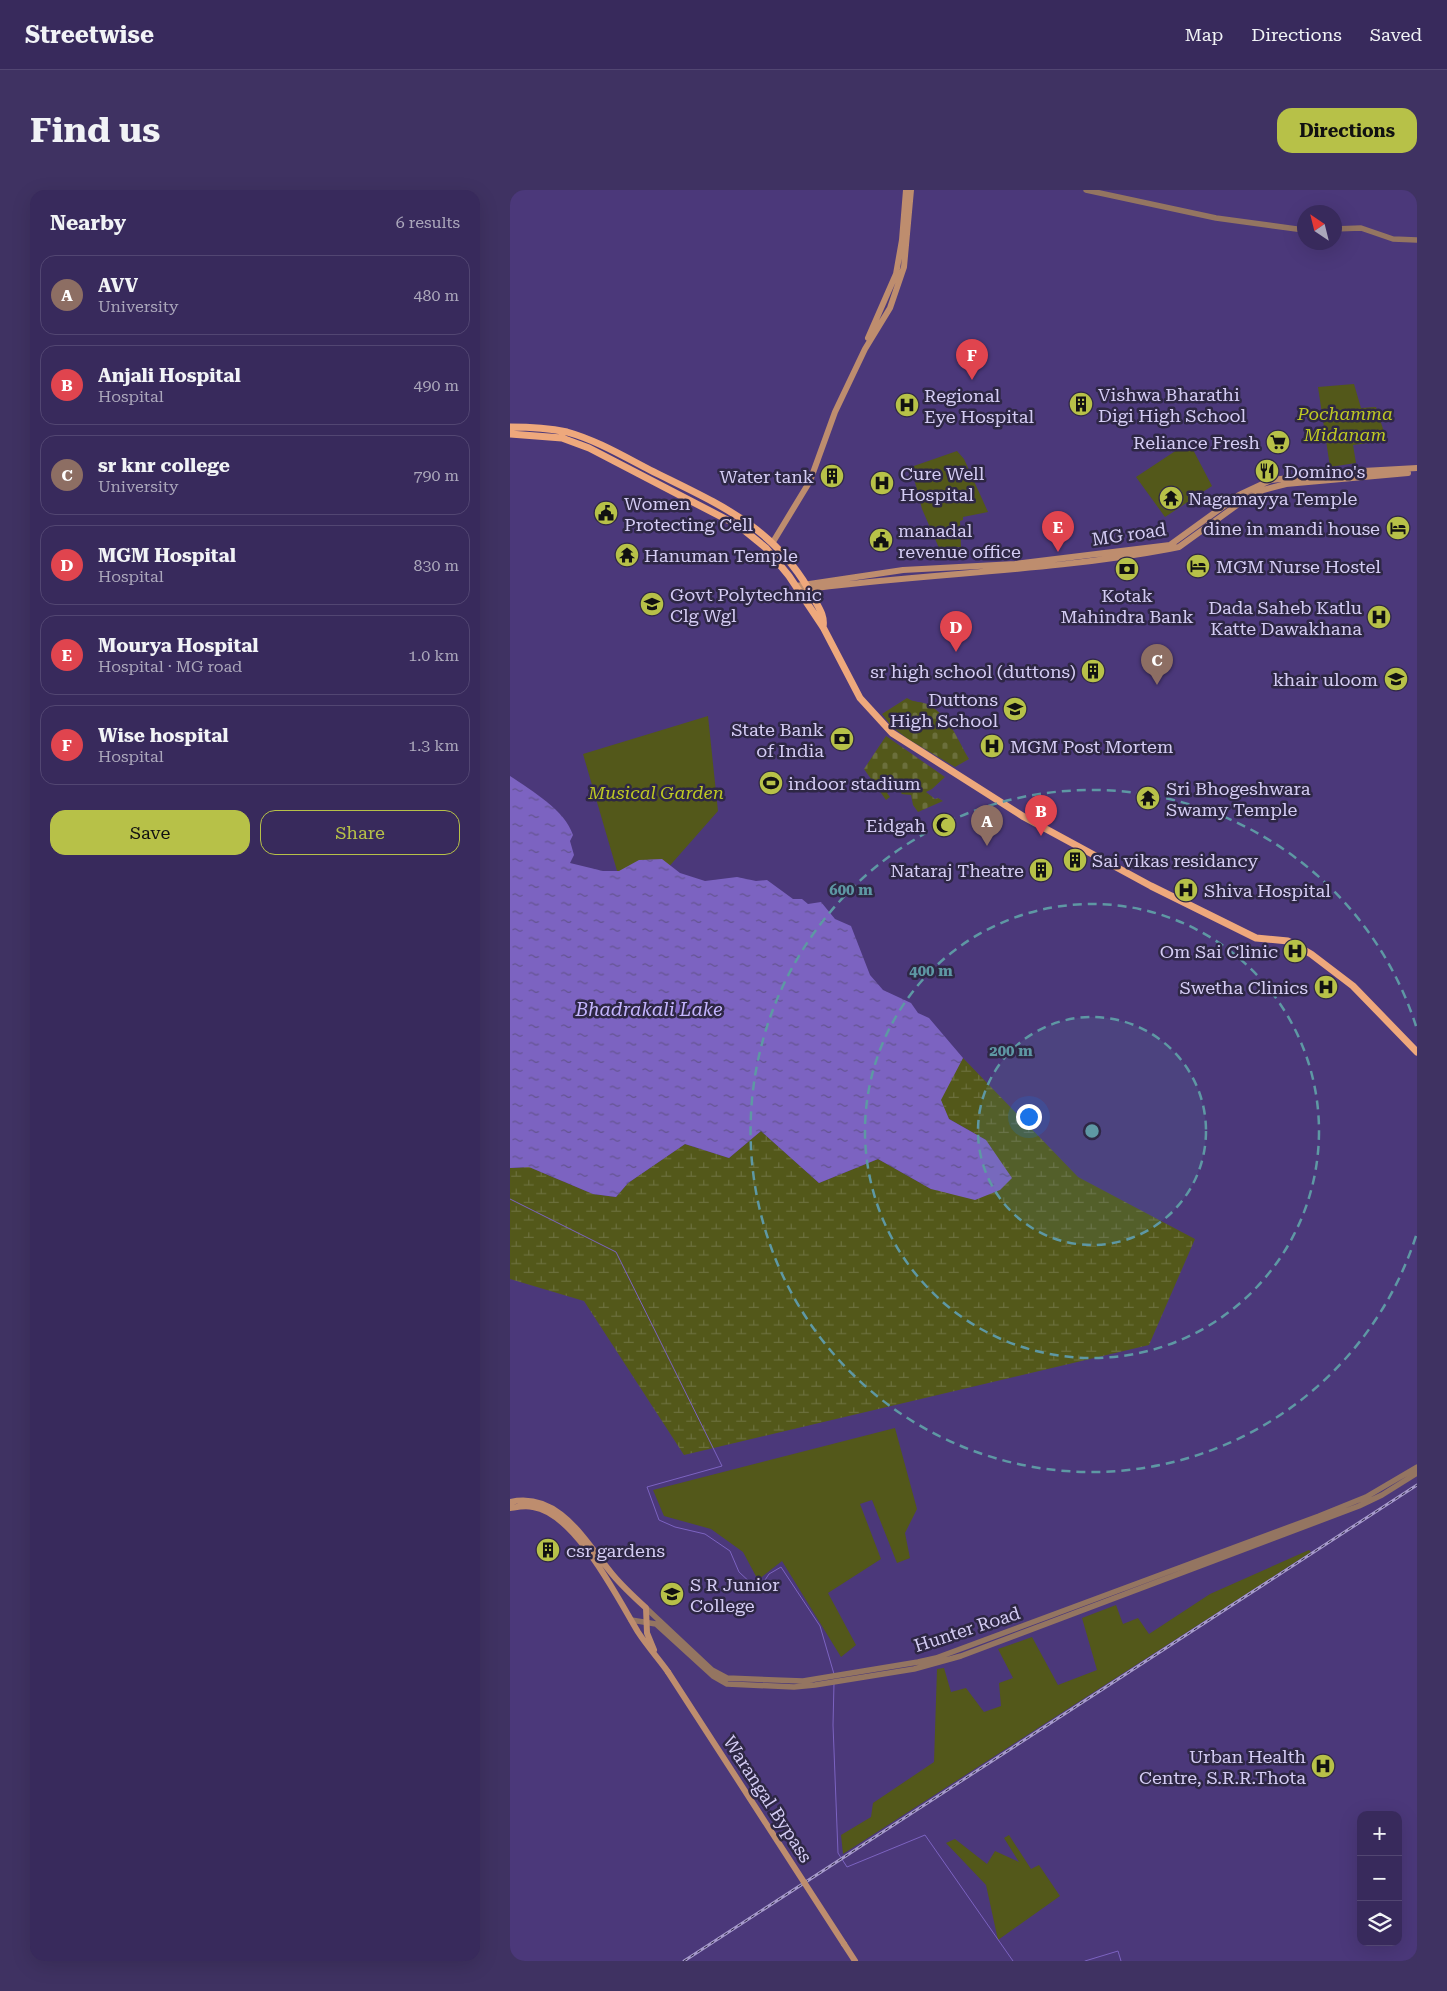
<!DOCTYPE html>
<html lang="en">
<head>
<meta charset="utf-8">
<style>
  :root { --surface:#382a5c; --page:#3f3262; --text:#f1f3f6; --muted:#aba7bb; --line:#524672; --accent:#b7c148 }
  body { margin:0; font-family:"Roboto Serif",serif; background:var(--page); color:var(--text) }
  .controls { position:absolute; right:15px; bottom:15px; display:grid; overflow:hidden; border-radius:10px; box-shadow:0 5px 20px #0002 }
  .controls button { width:45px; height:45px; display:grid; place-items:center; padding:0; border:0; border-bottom:1px solid var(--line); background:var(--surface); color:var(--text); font:25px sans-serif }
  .compass { position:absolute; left:787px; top:15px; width:45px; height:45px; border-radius:50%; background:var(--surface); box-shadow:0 5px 20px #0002; rotate:325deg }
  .you { position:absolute; left:518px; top:926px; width:18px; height:18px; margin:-12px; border:4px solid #fff; border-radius:50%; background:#1a73e8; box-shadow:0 0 0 8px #1a73e833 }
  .badge { display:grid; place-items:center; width:32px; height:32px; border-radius:50%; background:var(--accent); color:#fff; font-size:16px; font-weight:700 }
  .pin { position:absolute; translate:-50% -41px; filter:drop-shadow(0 1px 2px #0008) }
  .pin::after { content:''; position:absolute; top:26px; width:18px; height:15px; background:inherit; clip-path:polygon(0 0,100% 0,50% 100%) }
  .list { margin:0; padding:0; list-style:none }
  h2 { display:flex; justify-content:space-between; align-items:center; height:65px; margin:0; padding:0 20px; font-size:21px }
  h2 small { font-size:16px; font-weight:400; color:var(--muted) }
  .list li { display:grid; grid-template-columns:32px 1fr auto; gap:15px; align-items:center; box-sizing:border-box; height:80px; margin:0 10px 10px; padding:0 10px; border:1px solid var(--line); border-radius:15px }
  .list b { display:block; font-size:19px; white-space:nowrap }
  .list p { margin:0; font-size:16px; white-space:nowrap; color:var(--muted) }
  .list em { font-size:16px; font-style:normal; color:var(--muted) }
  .actions { display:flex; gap:10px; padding:15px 20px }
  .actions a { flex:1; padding:11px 0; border:1px solid var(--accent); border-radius:15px; text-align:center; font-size:18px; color:var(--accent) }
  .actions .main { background:var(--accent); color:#111 }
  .icon { flex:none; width:28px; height:28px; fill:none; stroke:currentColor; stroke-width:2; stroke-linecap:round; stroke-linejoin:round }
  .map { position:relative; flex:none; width:907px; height:1771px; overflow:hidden; border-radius:15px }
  header { display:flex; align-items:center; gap:30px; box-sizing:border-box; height:70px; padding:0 25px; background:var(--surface); border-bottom:1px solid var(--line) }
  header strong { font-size:24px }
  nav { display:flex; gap:28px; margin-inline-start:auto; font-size:18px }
  .intro { display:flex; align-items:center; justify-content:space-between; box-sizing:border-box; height:120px; padding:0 30px }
  h1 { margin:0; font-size:35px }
  .button { padding:12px 22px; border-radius:15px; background:var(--accent); color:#111; font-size:18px; font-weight:700 }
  main { display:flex; gap:30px; padding:0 30px }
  aside { flex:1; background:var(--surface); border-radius:15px; box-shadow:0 5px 20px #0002 }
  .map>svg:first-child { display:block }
  .green { fill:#53581a }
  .wetland { fill:url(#wetland-marsh) }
  .cemetery { fill:url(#cemetery-stones) }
  .water { fill:url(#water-ripples) }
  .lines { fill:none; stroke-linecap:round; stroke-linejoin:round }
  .stream { stroke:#7c63c1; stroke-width:1 }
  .tertiary { stroke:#947561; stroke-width:5.5 }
  .secondary { stroke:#be8d6e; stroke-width:6 }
  .trunk { stroke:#eea87c; stroke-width:7 }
  .rail-casing { stroke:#a69acb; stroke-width:3 }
  .rail { stroke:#2e2745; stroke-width:1; stroke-dasharray:4; stroke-linecap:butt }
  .secondary-bridge { stroke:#be8d6e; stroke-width:6 }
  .ring { fill:none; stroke:#5e98a4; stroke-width:2.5; stroke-dasharray:9 6 }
  .labels { text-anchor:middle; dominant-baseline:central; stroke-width:5; stroke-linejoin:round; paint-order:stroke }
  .poi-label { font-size:18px; fill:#d4ccf4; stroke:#2e2745; text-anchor:start }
  .park-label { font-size:18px; font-style:italic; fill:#bec923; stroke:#2e2745 }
  .street-label { font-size:18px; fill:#d4ccf4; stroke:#2e2745 }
  .water-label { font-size:19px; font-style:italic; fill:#c3b4fd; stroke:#2e2745 }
  .centre { fill:#5e98a4; stroke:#2e2745; stroke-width:2.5 }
  .ring-label { font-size:15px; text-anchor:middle; font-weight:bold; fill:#5e98a4; stroke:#2e2745; stroke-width:5; stroke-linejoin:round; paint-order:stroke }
</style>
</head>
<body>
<header>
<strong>Streetwise</strong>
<nav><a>Map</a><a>Directions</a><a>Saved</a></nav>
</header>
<div class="intro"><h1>Find us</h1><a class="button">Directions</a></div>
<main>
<aside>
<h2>Nearby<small>6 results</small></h2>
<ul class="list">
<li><span class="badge" style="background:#8d6e63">A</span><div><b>AVV</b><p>University</p></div><em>480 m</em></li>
<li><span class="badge" style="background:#e0444e">B</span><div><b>Anjali Hospital</b><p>Hospital</p></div><em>490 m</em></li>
<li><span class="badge" style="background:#8d6e63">C</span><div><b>sr knr college</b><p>University</p></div><em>790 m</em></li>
<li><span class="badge" style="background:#e0444e">D</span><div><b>MGM Hospital</b><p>Hospital</p></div><em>830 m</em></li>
<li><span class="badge" style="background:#e0444e">E</span><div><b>Mourya Hospital</b><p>Hospital · MG road</p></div><em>1.0 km</em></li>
<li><span class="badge" style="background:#e0444e">F</span><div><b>Wise hospital</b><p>Hospital</p></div><em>1.3 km</em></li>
</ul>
<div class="actions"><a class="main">Save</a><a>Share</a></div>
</aside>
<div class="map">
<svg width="907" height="1771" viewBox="0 0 907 1771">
  <defs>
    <pattern id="wetland-marsh" width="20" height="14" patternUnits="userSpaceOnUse" patternTransform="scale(1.25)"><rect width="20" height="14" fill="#53581a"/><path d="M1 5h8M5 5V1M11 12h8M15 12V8" fill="none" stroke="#6b6f3c"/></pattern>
    <pattern id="cemetery-stones" width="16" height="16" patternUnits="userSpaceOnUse" patternTransform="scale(1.25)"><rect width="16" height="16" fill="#53581a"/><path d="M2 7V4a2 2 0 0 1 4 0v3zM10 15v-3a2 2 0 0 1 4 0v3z" fill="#6b6f3c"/></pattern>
    <pattern id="water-ripples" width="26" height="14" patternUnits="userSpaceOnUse" patternTransform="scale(1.25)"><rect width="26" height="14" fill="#7c63c1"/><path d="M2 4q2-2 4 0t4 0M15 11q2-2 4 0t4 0" fill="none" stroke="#645491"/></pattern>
  </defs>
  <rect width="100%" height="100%" fill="#4b387a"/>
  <path class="green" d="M844,194L851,218L866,217L874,242L860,244L858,253L843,255L846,273L820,277L808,197Z
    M679,252L702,296L655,327L626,287Z
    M447,261L454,269L478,322L453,327V330L450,331L451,357L429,358L412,319L401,277Z
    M198,526L208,621L119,722L73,564Z
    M385,1238L407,1319L395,1343L400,1368L387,1373L362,1310L350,1314L371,1369L318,1403L346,1455L331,1467L272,1371L248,1390L233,1362L201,1339L154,1326L143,1300Z
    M799,1360L801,1362L333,1664L331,1645L361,1627L363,1613L424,1572L427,1479L434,1478L441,1502L456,1498L474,1522L491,1516L489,1493L503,1488L488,1459L522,1447L548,1495L587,1480L572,1428L606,1415L613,1434L628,1428L639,1444L700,1404Z
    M499,1645L521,1679L529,1675L550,1706L488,1750L476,1695L436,1653L445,1649L477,1674L485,1661L509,1672L494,1648Z"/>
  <path class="wetland" d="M453,868L568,987L685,1049L639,1155L174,1265L74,1111L0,1089V978L19,977L83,1004L106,1007L118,993L175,954L219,968L251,941L309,993L368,969L421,999L476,950L439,929L430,910Z"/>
  <path class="cemetery" d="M397,508C404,513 412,511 419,515C440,527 447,549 459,569L445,577L398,549L382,537L372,524Z
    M376,546L435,587L422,599L416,602L425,609L428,608L433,611L408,622L403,615L401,605L391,604L392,603L384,597L377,603L380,607L376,610L354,579Z"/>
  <path class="water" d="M0,586C22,601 55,620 63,645L60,651L64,665L60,673L93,681H109L129,670L152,669L170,683L195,691L227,687L246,691L257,690L283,709H292L298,714L311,712L325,729L341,736L360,785L373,800L401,813L408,823L419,828L453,868L431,910L439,929L476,950L502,988L490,1000L465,1010L421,999L368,969L309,993L251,941L219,968L175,954L118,993L106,1007L83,1004L19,977L0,978Z"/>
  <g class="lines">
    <path class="stream" d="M0,1009L106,1062L212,1276L137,1297L149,1330L165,1337L195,1344L220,1361L229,1382L243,1395L253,1393L259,1384L271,1377L310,1436L324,1484
      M324,1493L323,1535L328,1663L337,1677L415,1645L503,1771
      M575,1771L608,1761L611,1771"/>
    <path class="tertiary" d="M576,0L706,28L794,40
      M824,39L851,38L883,49L907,50
      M136,1418L202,1480L217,1488L293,1491L408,1472L426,1468L809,1326L856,1307L907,1277
      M121,1430L146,1434L203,1486L217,1494L284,1497L305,1495L404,1479L451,1466L849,1316L872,1305L907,1283"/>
    <path class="secondary" d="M358,148L386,84L392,50L396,0
      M263,352L300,291L325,222L355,159L380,118L394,77L401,0
      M286,396L393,380L505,374L660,355L729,305L761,290L835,282L907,278
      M290,400C413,383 537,382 659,359L669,357L734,310L753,300L776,294L898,283
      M0,1312C50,1301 76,1353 103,1385C113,1397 124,1407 136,1418L137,1443L144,1460
      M0,1318C7,1317 15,1315 23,1317C65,1323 107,1407 128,1442C137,1456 148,1468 158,1482
      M334,1754L345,1771"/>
    <path class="trunk" d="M0,237C19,237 38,238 57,242C86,250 113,266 140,280C208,314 267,337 304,409C309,418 315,426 313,437
      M0,244L52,248L79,258L229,336L256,358L279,386L313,437L350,508L382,543L514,627L641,696L746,748L778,751L801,764L843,796L907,862"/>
    <g class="rail-casing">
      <path id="rail" d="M174,1771L907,1295"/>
    </g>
    <use href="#rail" class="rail"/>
    <path class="secondary-bridge" d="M158,1482L334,1754"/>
  </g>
  <circle cx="582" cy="941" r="114" fill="#5e98a4" fill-opacity=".12"/>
  <g class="ring">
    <circle cx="582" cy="941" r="114"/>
    <circle cx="582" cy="941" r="227"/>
    <path d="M906 1046A341 341 0 1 1 906 836"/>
  </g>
  <defs>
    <g id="building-disc" transform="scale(1.25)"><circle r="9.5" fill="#b7c148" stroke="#2e2745"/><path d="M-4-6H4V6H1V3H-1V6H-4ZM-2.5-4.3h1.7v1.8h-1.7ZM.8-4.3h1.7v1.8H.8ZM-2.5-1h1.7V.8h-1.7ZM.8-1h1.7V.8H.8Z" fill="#111"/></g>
    <g id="hospital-disc" transform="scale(1.25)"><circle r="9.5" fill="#b7c148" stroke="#2e2745"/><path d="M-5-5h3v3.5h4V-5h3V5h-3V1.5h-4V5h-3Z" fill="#111"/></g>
    <g id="supermarket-disc" transform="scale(1.25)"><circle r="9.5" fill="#b7c148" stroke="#2e2745"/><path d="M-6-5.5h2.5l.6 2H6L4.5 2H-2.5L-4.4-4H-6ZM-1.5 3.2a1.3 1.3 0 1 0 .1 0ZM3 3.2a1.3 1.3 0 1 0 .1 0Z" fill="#111"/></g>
    <g id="restaurant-disc" transform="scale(1.25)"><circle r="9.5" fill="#b7c148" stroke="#2e2745"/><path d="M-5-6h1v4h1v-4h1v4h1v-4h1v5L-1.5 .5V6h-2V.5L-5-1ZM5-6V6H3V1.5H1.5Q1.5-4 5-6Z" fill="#111"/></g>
    <g id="temple-disc" transform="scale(1.25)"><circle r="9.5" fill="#b7c148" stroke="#2e2745"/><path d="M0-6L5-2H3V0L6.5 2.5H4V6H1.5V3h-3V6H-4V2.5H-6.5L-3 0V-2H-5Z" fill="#111"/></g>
    <g id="civic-disc" transform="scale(1.25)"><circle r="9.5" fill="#b7c148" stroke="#2e2745"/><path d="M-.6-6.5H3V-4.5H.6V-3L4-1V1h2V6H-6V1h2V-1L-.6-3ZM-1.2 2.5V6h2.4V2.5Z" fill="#111"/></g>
    <g id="hotel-disc" transform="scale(1.25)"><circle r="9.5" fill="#b7c148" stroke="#2e2745"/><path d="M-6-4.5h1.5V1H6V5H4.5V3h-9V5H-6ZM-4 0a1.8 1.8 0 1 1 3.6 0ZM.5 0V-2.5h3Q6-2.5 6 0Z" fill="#111"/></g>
    <g id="bank-disc" transform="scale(1.25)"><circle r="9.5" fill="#b7c148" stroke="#2e2745"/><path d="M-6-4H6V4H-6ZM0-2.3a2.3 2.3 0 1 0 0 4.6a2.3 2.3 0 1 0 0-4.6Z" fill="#111"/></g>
    <g id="university-disc" transform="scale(1.25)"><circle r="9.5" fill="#b7c148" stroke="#2e2745"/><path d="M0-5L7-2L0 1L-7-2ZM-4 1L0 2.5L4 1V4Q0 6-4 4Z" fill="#111"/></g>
    <g id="school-disc" transform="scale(1.25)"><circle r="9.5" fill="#b7c148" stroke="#2e2745"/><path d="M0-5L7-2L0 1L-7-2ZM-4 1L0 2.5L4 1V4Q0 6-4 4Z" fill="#111"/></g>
    <g id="stadium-disc" transform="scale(1.25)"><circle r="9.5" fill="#b7c148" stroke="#2e2745"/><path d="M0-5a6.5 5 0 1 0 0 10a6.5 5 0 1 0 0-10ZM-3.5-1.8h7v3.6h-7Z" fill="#111"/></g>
    <g id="mosque-disc" transform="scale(1.25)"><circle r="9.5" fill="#b7c148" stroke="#2e2745"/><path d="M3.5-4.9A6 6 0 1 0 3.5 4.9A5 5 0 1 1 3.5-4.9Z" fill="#111"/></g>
  </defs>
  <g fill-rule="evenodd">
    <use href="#building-disc" x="571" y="214"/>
    <use href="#hospital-disc" x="397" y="215"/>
    <use href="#supermarket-disc" x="768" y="252"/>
    <use href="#restaurant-disc" x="757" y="281"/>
    <use href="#building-disc" x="322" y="286"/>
    <use href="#hospital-disc" x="372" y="293"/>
    <use href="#temple-disc" x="661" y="308"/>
    <use href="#civic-disc" x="96" y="323"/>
    <use href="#hotel-disc" x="888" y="338"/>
    <use href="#civic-disc" x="371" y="350"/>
    <use href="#temple-disc" x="117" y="365"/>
    <use href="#hotel-disc" x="688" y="376"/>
    <use href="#bank-disc" x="617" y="379"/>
    <use href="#university-disc" x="142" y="414"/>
    <use href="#hospital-disc" x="869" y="427"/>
    <use href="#building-disc" x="583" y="481"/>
    <use href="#school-disc" x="886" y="489"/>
    <use href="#school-disc" x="505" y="519"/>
    <use href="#bank-disc" x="332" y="549"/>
    <use href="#hospital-disc" x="482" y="556"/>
    <use href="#stadium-disc" x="261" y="593"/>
    <use href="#temple-disc" x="638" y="608"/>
    <use href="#mosque-disc" x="434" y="635"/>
    <use href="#building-disc" x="565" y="670"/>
    <use href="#building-disc" x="531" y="680"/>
    <use href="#hospital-disc" x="676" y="700"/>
    <use href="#hospital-disc" x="785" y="761"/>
    <use href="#hospital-disc" x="816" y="797"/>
    <use href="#building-disc" x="38" y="1360"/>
    <use href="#university-disc" x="162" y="1404"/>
    <use href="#hospital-disc" x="813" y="1576"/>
  </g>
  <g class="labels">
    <g class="poi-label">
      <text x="588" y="204">Vishwa Bharathi<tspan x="588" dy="21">Digi High School</tspan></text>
      <text x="414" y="205">Regional<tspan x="414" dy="21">Eye Hospital</tspan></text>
      <text x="750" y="252" text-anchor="end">Reliance Fresh</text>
      <text x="774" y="281">Domino's</text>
      <text x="390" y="283">Cure Well<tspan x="390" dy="21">Hospital</tspan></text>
      <text x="304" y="286" text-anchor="end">Water tank</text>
      <text x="678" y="308">Nagamayya Temple</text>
      <text x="114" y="313">Women<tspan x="114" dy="21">Protecting Cell</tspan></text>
      <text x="870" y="338" text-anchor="end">dine in mandi house</text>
      <text x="388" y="340">manadal<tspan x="388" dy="21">revenue office</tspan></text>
      <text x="134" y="365">Hanuman Temple</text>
      <text x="706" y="376">MGM Nurse Hostel</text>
      <text x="160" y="404">Govt Polytechnic<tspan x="160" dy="21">Clg Wgl</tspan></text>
      <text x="617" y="405" text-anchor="middle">Kotak<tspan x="617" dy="21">Mahindra Bank</tspan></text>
      <text x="852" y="417" text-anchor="end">Dada Saheb Katlu<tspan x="852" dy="21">Katte Dawakhana</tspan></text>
      <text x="566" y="481" text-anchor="end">sr high school (duttons)</text>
      <text x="868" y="489" text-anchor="end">khair uloom</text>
      <text x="488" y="509" text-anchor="end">Duttons<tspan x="488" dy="21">High School</tspan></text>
      <text x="314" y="539" text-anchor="end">State Bank<tspan x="314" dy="21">of India</tspan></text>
      <text x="500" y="556">MGM Post Mortem</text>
      <text x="278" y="593">indoor stadium</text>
      <text x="656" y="598">Sri Bhogeshwara<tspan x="656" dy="21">Swamy Temple</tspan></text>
      <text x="416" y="635" text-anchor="end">Eidgah</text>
      <text x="582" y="670">Sai vikas residancy</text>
      <text x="514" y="680" text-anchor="end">Nataraj Theatre</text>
      <text x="694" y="700">Shiva Hospital</text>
      <text x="768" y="761" text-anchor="end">Om Sai Clinic</text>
      <text x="798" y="797" text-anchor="end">Swetha Clinics</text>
      <text x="56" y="1360">csr gardens</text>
      <text x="180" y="1394">S R Junior<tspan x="180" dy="21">College</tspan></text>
      <text x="796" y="1566" text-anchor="end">Urban Health<tspan x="796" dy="21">Centre, S.R.R.Thota</tspan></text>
    </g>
    <g class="park-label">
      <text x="835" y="223">Pochamma<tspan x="835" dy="21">Midanam</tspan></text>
      <text x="146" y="602">Musical Garden</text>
    </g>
    <g class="street-label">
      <text transform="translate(619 344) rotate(-8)">MG road</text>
      <text transform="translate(457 1439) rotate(-18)">Hunter Road</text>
      <text transform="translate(258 1609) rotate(57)">Warangal Bypass</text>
    </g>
    <g class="water-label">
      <text x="139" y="819">Bhadrakali Lake</text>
    </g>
  </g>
  <circle cx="582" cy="941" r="8" class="centre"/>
  <g class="ring-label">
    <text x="341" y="705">600 m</text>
    <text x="421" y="786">400 m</text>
    <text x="501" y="866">200 m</text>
  </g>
</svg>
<div class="controls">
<button>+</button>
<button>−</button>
<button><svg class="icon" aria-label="layers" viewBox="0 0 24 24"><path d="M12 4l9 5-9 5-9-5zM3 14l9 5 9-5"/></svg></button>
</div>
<svg class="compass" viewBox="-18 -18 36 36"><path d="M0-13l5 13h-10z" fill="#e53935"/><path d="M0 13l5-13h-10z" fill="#aba7bb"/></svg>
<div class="you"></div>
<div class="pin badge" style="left:477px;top:656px;background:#8d6e63">A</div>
<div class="pin badge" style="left:531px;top:646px;background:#e0444e">B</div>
<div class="pin badge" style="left:647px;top:495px;background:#8d6e63">C</div>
<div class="pin badge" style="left:446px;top:462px;background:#e0444e">D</div>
<div class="pin badge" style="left:548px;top:362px;background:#e0444e">E</div>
<div class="pin badge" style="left:462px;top:190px;background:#e0444e">F</div>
</div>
</main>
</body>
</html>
